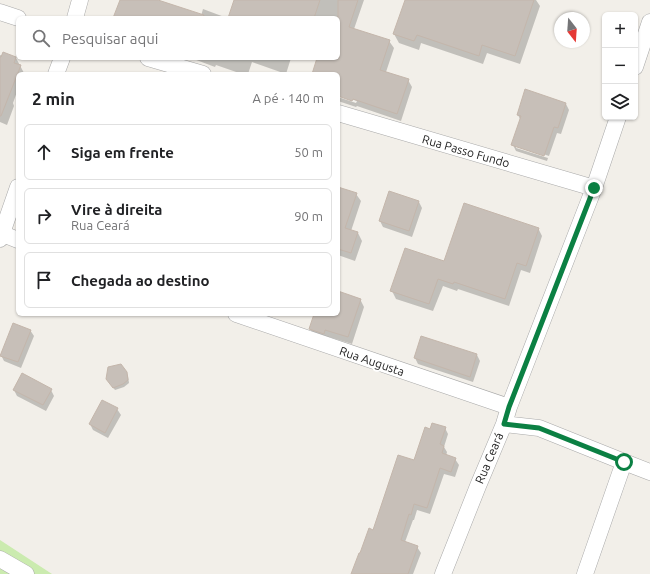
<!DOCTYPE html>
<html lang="pt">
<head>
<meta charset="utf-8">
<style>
  :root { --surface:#fff; --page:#f6f6f6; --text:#202124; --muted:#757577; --line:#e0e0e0 }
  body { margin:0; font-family:Ubuntu,sans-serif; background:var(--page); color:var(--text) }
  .controls { position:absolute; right:12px; top:12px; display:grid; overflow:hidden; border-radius:6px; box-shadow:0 1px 3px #0004 }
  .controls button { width:36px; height:36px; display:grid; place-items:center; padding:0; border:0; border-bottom:1px solid var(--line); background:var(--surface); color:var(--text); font:20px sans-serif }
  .compass { position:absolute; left:554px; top:12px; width:36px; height:36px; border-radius:50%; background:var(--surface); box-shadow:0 1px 3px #0004; rotate:163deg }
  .stop { position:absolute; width:12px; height:12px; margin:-9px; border:3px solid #0b8043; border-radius:50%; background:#fff }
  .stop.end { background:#0b8043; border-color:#fff; box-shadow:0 1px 4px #0008 }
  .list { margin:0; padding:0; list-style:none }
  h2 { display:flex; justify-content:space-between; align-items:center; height:52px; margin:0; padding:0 16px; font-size:17px }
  h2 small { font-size:13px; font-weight:400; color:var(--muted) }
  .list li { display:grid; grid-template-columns:26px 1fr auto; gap:12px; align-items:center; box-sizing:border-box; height:56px; margin:0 8px 8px; padding:0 8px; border:1px solid var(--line); border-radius:6px }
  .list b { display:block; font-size:15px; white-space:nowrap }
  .list p { margin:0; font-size:13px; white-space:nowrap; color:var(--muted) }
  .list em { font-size:13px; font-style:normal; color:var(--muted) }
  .icon { flex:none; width:22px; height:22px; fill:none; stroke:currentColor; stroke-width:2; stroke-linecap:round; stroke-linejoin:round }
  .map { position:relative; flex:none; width:650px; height:574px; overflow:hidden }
  .search { position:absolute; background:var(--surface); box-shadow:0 1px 3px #0004; left:16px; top:16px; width:324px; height:44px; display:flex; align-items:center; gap:10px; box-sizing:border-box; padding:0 14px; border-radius:6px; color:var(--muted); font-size:15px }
  .panel { position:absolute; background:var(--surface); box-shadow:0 1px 3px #0004; left:16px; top:72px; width:324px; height:244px; border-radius:6px }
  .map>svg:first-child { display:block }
  .grass { fill:#cbebaf }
  .shadow { fill:#0003 }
  .building { fill:#c7bfb8; stroke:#c4b6ab }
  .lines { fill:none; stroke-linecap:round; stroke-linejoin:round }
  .street-casing { stroke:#a9a9a9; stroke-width:17 }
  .street { stroke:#fff; stroke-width:16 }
  .route { stroke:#0b8043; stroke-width:5 }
  .labels { text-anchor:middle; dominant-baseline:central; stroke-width:4; stroke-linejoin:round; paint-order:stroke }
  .street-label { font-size:12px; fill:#222; stroke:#fff }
</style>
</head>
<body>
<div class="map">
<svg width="650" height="574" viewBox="0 0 650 574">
  <rect width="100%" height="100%" fill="#f2efe9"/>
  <path class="grass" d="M0,540L52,574H0Z"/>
  <path class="shadow" d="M121,0H155L201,16L203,9L227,18H116Z
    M235,0H364L354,29L389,41L394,48L386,72L408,80L412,87L401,121L357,106L356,107L338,101V97L356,103L357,101L338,95V74H313L319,58H338V18H229Z
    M406,0H536L540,6L520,64L487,53L483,64L421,43L419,50L399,43L394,34Z
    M4,53L16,58L24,73V74H18V89L13,103L14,106L7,125L0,122V55L3,56Z
    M191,58H291L286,74L252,62L248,74H242L216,65L215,67Z
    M566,104L569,110L561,134L557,133L549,156L516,145V148L548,158L547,161L516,151L513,145L521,121L518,115Z
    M338,188L356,194L361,201L351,231L358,233L362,241L355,261L338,255Z
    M419,202L422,208L412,237L383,227L380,221Z
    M538,228L542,236L530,273L521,270L509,306L458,289L457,291L443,286L433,311L396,299L392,291L444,263Z
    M338,292L360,299L364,307L352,344L329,337L328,341L315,336L310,329L315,314H338Z
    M30,330L34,336L21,368L4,361L1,355Z
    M422,337L477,355L480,361L473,382L418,364L415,358Z
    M126,372L128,376L129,383L124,387L115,390L109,382Z
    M14,390H51L54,396L46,411L17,396Z
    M117,409L121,415L108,438L93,430L90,424Z
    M445,428L448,434L444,447L447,452L446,456L455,459L459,465L455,477L444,474L430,514L417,510L414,520H413L405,542L417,547L421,553L413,574H352L361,555L414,461L431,430Z"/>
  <path class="building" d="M120,0H158L204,15L203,18H113Z
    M234,0H320L314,18H228Z
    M338,0H358L349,27L390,40L380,70L409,79L397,114L353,99L352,101L338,96V74H312L317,58H338Z
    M405,0H534L515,56L482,45L479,56L417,35L414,41L393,34Z
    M3,52L16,57L14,63L21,65L1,116H0V57H1Z
    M525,89L566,103L558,128L554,127L544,156L511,145L521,116L517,115Z
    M338,187L357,193L345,228L358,232L351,253L338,249Z
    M389,191L419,201L409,231L379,221Z
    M464,203L539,228L526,266L517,263L505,299L454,282L453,284L438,279L429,304L390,291L405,248L444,261Z
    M338,291L361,299L348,337L325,330L324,334L309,329L314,314H338Z
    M13,323L31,330L18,362L0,356Z
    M421,336L477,354L470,377L414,358Z
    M121,364L127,372L128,380L123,384L113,388L106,379L108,367Z
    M22,373L52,389L43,405L13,390Z
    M102,400L118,408L105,433L89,424Z
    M432,423L446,427L440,444L444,446L442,453L456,458L451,472L440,468L427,508L414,504L411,515L409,514L401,540L418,546L408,574H351L359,553H360L369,528L373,530L398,455L414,460L425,427L430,429Z"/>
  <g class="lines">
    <g class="street-casing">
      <path id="street" d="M0,12L18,18
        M75,18L80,0
        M148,58L203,74
        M635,67L650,22
        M56,74L62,58
        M338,113L594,188
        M0,233L18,240
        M0,239L18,187
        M236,314L509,407
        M504,424L539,428L624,462L650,472
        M0,559L26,574
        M443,574L478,486L504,424L509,407L594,188L618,117
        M585,574L624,462"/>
    </g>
    <use href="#street" class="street"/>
  </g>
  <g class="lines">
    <path class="route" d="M594,188L509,407L504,424L539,428L624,462"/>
  </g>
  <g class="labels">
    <g class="street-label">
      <text transform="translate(466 151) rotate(16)">Rua Passo Fundo</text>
      <text transform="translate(372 361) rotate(19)">Rua Augusta</text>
      <text transform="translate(489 458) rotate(-67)">Rua Ceará</text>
    </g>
  </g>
</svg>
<div class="controls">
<button>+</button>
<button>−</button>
<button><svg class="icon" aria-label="layers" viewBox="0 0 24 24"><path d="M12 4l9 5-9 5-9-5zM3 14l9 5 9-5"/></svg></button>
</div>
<svg class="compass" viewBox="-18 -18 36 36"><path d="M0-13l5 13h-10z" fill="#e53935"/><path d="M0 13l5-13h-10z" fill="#757577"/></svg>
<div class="stop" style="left:624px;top:462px"></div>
<div class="stop end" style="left:594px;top:188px"></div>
<div class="search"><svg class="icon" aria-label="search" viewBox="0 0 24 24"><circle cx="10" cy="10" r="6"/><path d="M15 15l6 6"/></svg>Pesquisar aqui</div>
<section class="panel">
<h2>2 min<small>A pé · 140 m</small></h2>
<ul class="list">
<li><svg class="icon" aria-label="ahead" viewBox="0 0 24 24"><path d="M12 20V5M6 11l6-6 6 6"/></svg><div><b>Siga em frente</b></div><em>50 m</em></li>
<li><svg class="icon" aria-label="right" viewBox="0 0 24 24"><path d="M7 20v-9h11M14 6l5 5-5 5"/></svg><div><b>Vire à direita</b><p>Rua Ceará</p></div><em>90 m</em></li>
<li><svg class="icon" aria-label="arrive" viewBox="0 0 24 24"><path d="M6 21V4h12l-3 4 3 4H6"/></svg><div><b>Chegada ao destino</b></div></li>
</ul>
</section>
</div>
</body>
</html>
